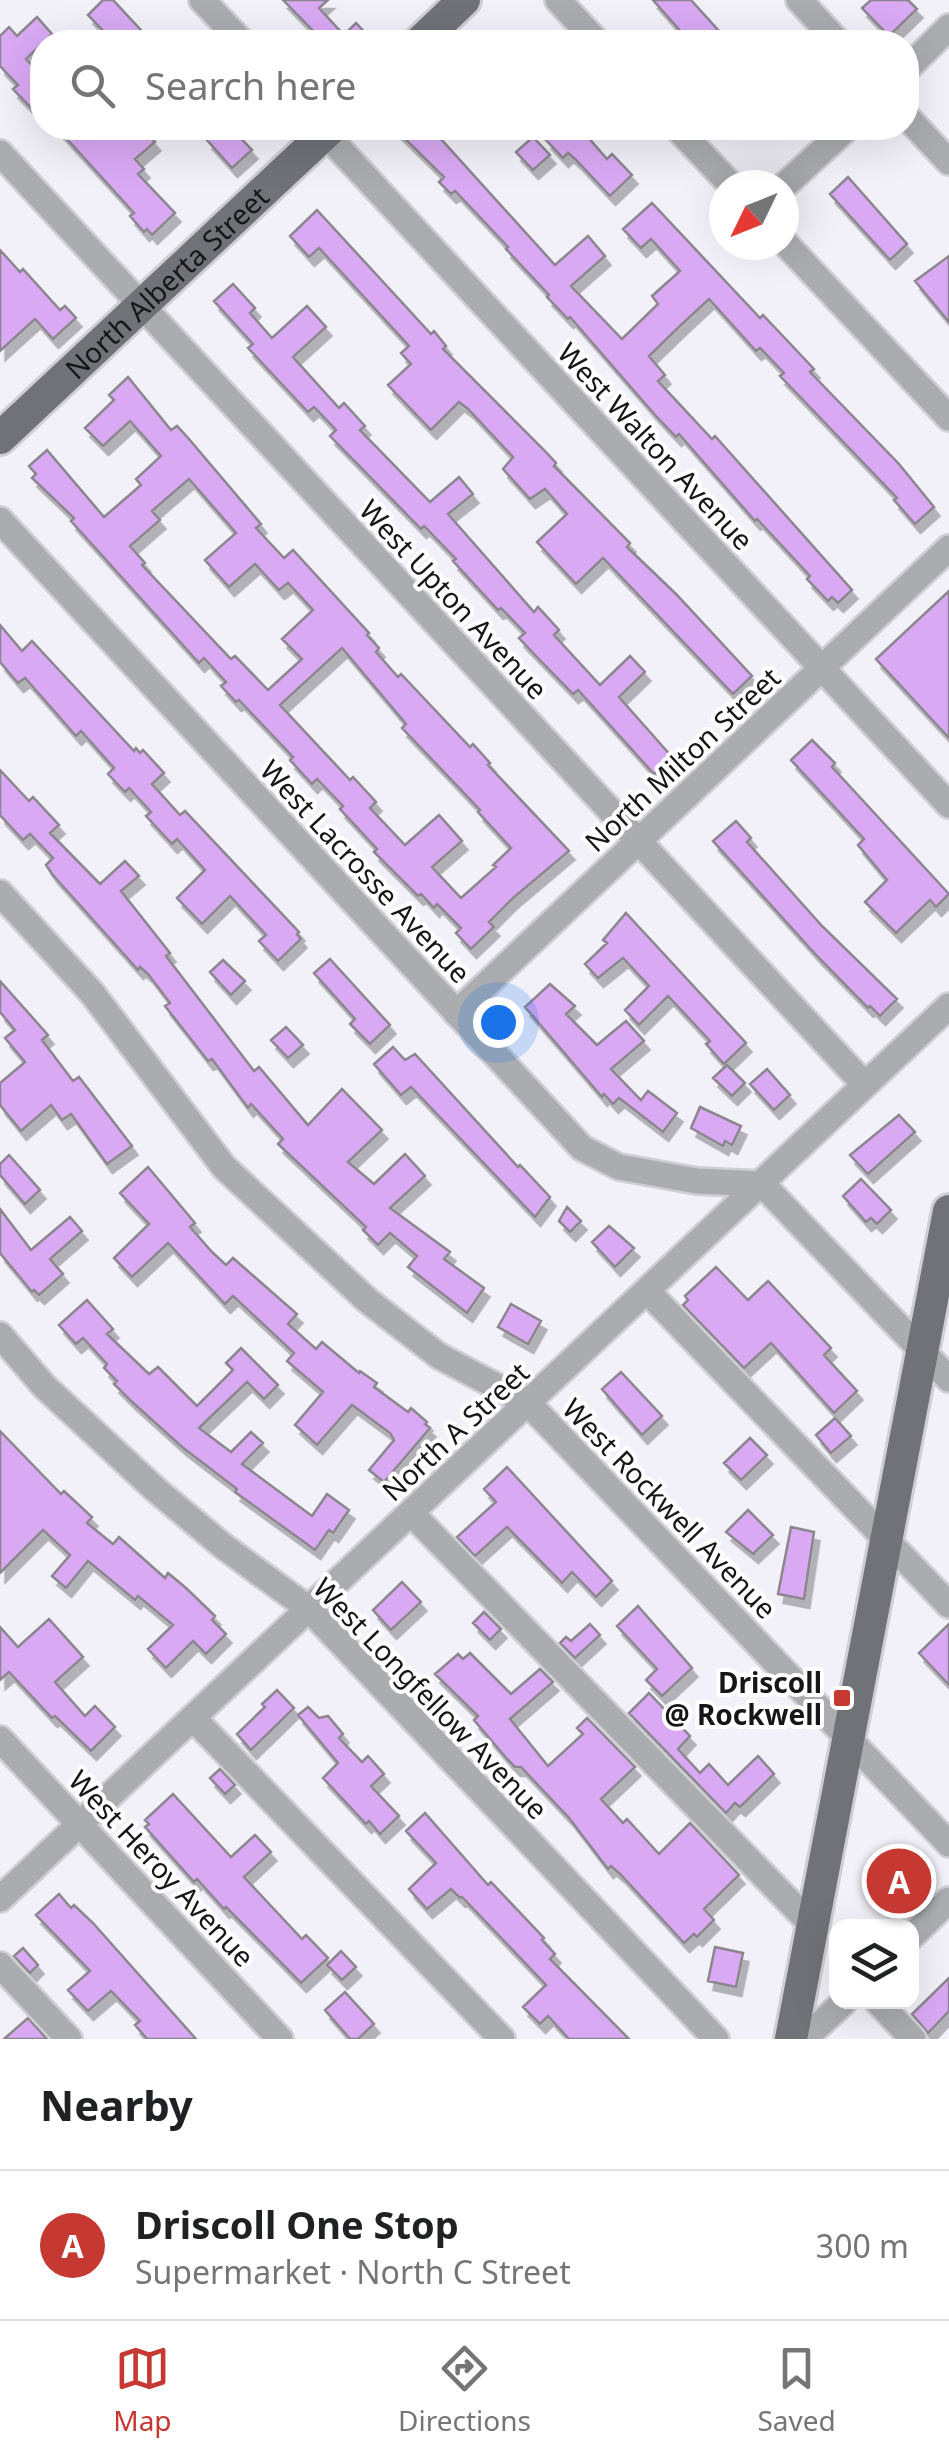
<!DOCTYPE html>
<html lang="en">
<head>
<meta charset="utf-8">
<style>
  :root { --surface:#fff; --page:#f2f2f2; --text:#202124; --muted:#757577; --line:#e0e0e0; --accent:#c63832 }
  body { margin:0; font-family:"Noto Sans",sans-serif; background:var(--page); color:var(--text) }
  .controls { position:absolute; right:30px; bottom:30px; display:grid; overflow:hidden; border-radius:20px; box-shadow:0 10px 40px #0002 }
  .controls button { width:90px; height:90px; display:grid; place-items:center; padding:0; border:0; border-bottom:2px solid var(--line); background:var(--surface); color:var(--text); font:50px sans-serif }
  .compass { position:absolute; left:709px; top:170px; width:90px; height:90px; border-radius:50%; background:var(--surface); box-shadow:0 10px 40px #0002; rotate:227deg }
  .you { position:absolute; left:498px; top:1022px; width:35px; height:35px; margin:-25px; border:8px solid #fff; border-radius:50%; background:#1a73e8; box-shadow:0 0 0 15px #1a73e833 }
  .badge { display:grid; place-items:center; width:65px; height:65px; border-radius:50%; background:var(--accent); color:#fff; font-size:32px; font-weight:700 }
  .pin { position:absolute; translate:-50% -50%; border:5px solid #fff; box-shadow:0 2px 10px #0006 }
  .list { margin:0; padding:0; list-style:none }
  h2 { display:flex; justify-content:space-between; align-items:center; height:130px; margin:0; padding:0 40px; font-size:42px }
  h2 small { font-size:32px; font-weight:400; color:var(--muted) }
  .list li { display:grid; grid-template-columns:65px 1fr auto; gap:30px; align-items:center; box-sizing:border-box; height:150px; padding:0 40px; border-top:2px solid var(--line) }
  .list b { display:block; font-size:38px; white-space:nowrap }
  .list p { margin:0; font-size:32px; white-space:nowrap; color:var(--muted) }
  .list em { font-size:32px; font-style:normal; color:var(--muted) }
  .icon { flex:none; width:55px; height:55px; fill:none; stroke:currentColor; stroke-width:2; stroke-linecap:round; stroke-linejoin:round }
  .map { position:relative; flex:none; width:949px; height:2039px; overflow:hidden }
  .search { position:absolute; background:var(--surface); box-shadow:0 10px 40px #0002; left:30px; right:30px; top:30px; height:110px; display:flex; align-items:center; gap:25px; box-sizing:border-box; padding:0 35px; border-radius:40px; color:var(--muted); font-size:38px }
  .sheet { height:280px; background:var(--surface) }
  nav { display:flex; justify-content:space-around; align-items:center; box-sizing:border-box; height:140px; border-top:2px solid var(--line); background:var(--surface); font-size:28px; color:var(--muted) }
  nav a { display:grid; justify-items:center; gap:5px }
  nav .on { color:var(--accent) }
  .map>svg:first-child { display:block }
  .building { fill:#d9a9f4; stroke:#8b868d; stroke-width:2.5; fill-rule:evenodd; filter:url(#shadow) }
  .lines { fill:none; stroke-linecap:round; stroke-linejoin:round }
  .minor-casing { stroke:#cfced5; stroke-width:30 }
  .major-casing { stroke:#cfced5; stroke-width:38 }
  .minor { stroke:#abacaf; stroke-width:25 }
  .major { stroke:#707278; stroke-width:32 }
  .poi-dot { fill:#c63832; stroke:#fff; stroke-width:4 }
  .labels { text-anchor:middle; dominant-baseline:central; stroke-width:8; stroke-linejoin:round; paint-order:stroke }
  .street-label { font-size:28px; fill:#161619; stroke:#fff }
  .poi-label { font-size:28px; font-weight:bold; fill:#161619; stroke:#fff; text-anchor:end }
</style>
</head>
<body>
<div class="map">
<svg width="949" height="2039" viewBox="0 0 949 2039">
  <defs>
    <filter id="shadow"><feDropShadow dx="5.5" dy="9" stdDeviation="0" flood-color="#0004"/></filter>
  </defs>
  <rect width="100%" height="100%" fill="#f2f1f9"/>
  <path class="building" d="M103,0H113L152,42H114L88,15Z
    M283,0H328L319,8L344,35L356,23L374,42H324Z
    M653,0H691L718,30L704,42H690Z
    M871,0H908L917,9L889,36L862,8Z
    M37,17L52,34L26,59L42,76V103L34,111L13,89L18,85L0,66V36L9,27L17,36Z
    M57,128H142L155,142L135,159L144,169L138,174L175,213L152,235L147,229L144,232L130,216L134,213Z
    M221,128H231L252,150L232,168L207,140Z
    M394,128H431L555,265L588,236L605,256L571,286L622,339L658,304L652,296L680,271L651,239L641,248L623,229L652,203L760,318L763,315L814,369L810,372L899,464L934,507L915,524L894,500L897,498L780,376L784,373L760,348L756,351L709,299L681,325L649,356L665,375L658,381L712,439L715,436L852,590L838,603L832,597L828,601L807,579L810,576L757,519L755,521L679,434L676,437L655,415L570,317L568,319L547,297L549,295L506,249L508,247L455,191L451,194L439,182L444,177Z
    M559,128H580L607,159L612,154L632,175L610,196L575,159L568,153L563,158L546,140Z
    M533,137L550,155L533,170L516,152Z
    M848,177L907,244L890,260L830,194Z
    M317,210L431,334L434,331L446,346L443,349L544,450L556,463L554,466L630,543L627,547L676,594L752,676L733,694L603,558L576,584L537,542L567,514L545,489L530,499L503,469L513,457L468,409L459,402L431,430L388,385L411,364L401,353L409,346L319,248L309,257L290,236Z
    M0,250L20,272L23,269L60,310L65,306L76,318L53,339L35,319L0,351Z
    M949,256V322L915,281Z
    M233,284L255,308L250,313L272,338L307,306L326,327L293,357L339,408L344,403L365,426L360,430L430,502L459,477L473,494L448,514L534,612L538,607L559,630L554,635L600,685L630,656L645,672L619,697L673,758L654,774L578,690L573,694L533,653L519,638L525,633L501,608L498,610L453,561L456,559L424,526L421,529L330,436L336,430L314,407L308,412L248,348L253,344L214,301Z
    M128,377L171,430L177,426L189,439L261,524L256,528L284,558L293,550L369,633L367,635L379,648L376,652L398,677L401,674L470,747L473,744L490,763L488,765L569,851L512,899L489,922L494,927L471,949L456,933L461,928L437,904L434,908L421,894L418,896L374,852L377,849L340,809L343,806L317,779L312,784L290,760L293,757L239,700L236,702L221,686L226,682L204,658L199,663L71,521L74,518L32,478L36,474L29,466L47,450L104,517L141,485L136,479L161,456L130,421L103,446L85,428L114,400L109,395ZM189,479L236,533L205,560L229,587L255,564L279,590L288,583L313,610L282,639L302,659L268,690L235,656L231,659L142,565L145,563L130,546L160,520L152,511ZM342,648L406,724L402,728L480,810L478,812L511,848L493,865L496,867L461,898L432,867L462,841L439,815L405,845L370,808L376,802L353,777L350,780L280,705Z
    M949,591V738L876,659Z
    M0,625L22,651L32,641L134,751L136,748L140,753L143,750L164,773L152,784L180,815L185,811L299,932L297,934L301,939L278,961L259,941L266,935L230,896L202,924L177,898L205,870L177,839L172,844L146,816L151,812L129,788L125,792L108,774L114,768L81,731L76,736L25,678L18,683L0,662Z
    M812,740L835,763L832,767L949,894L936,907L930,900L896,933L865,902L887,880L858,845L864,839L791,760Z
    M0,770L29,801L33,797L59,825L50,833L100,884L125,861L139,876L121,891L170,953L166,956L254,1071L259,1067L308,1125L342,1089L382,1130L348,1162L374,1184L405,1154L425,1176L390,1208L450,1252L444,1259L484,1288L467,1313L408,1267L417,1256L390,1233L378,1245L363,1230L366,1227L278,1144L283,1139L251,1104L248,1108L212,1059L208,1061L165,1006L170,1003L148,974L140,967L138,970L52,874L46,865L53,858L30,834L23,840L0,815Z
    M736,821L751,838L747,842L822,926L897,999L880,1016L870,1006L868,1008L816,955L713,841Z
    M626,913L746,1043L724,1064L706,1044L710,1041L668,996L639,1025L625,1010L649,986L623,958L598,978L585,964L607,943L603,940Z
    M330,959L390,1025L370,1044L350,1024L355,1019L314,973Z
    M223,960L245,981L231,995L210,972Z
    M0,981L48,1035L42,1040L73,1081L79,1077L132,1146L107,1164L71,1114L62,1120L51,1105L21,1131L0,1105V1083L25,1062L5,1038L15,1030L0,1012Z
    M550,984L575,1006L566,1014L597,1045L626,1021L644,1041L611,1069L641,1100L648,1091L677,1113L663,1132L619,1098L613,1104L604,1094L602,1097L525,1007Z
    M286,1027L303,1045L288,1058L271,1040Z
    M393,1047L405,1060L415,1054L518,1167L520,1165L550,1197L535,1217L411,1087L401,1095L374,1064Z
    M727,1065L745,1083L732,1096L713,1078Z
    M767,1069L790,1095L774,1110L750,1084Z
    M700,1107L741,1126L732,1145L725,1141L723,1146L691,1128Z
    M899,1115L915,1132L868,1174L850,1155Z
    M9,1155L40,1190L25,1204L0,1175V1164Z
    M148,1167L195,1223L190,1227L212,1252L226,1265L233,1258L297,1314L288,1324L316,1349L322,1342L359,1373L360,1371L377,1383L374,1387L408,1412L411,1408L427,1422L425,1424L430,1428L384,1482L369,1470L394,1440L390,1433L352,1405L317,1445L295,1425L323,1392L287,1361L294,1353L233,1296L225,1304L168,1243L132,1277L114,1258L149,1224L120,1193Z
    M861,1179L891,1210L877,1224L871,1218L866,1222L843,1196Z
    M567,1207L581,1221L570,1232L559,1221Z
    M0,1209L31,1250L70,1217L82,1231L50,1259L63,1274L39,1295L34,1290L32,1292L0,1253Z
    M609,1226L634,1248L615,1267L592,1242Z
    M716,1267L748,1300L768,1281L831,1348L824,1355L857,1391L834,1413L771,1343L744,1368L683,1305L688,1300L685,1296Z
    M87,1300L113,1329L107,1334L149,1374L158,1367L197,1406L233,1370L226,1363L241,1348L278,1385L264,1399L247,1382L199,1428L231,1452L251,1432L263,1443L242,1464L312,1516L327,1494L349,1510L333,1533L329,1530L315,1550L235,1492L237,1489L182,1447L130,1400L114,1384L117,1381L104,1368L107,1364L83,1338L76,1344L59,1325Z
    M511,1304L541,1321L528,1344L498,1327Z
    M621,1372L662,1416L642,1435L602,1389Z
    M835,1418L851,1436L831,1453L816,1435Z
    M0,1431L61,1494L64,1491L92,1517L87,1523L113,1544L119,1537L165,1578L168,1573L186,1588L215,1616L212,1620L226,1634L206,1654L193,1641L166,1668L148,1649L173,1625L138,1596L135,1600L88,1561L66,1588L52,1576L70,1555L43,1530L0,1573Z
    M750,1438L767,1455L741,1480L724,1463Z
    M507,1467L612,1581L596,1597L572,1572L562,1583L507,1527L475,1556L457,1537L496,1502L484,1489Z
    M748,1510L773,1535L753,1554L726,1532Z
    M791,1527L814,1532L804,1599L778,1594Z
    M402,1582L421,1602L391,1630L373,1610Z
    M638,1606L692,1668L662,1696L646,1680L657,1669L617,1626Z
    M484,1612L501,1629L490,1640L473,1623Z
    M49,1619L83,1657L55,1682L85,1716L95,1706L115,1727L91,1751L55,1716L52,1718L9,1672L0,1680V1627L18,1647Z
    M590,1624L600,1635L575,1658L560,1643L566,1637L571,1641Z
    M949,1624V1685L919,1653Z
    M470,1653L511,1694L540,1669L553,1682L510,1719L548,1766L583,1734L577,1728L587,1718L635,1767L601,1799L623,1823L627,1819L659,1854L690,1823L739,1875L704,1909L714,1920L697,1937L694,1934L684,1943L620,1874L611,1866L608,1869L569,1818L521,1767H515L507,1759L474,1720L478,1716L435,1674L458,1654L463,1659Z
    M277,1690L294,1708L251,1750L237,1734L265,1707L262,1704Z
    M649,1693L690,1736L678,1749L700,1773L709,1764L728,1785L758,1756L774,1774L740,1807L735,1803L726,1813L629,1713Z
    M308,1707L319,1718L328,1716L343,1734L339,1738L362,1762L368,1756L384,1774L371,1786L399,1816L380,1834L369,1821L366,1824L323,1778L338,1763L298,1715Z
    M220,1769L235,1785L225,1794L210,1778Z
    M173,1794L231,1857L255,1835L271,1852L244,1877L302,1939L306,1935L328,1958L301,1983L226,1907L224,1909L197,1879L194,1882L145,1827L149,1824L145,1820Z
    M425,1813L488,1885L491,1882L544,1938L542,1940L555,1954L550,1959L629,2039H569L548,2016L540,2024L523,2007L546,1985L462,1897L460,1898L451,1889L427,1909L409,1889L436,1863L406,1831Z
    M901,1856L924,1880L897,1906L874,1881Z
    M59,1894L71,1908L74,1905L93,1923L196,2039H147L135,2025L140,2021L111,1991L88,2011L68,1990L90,1971L36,1915Z
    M715,1947L743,1953L736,1987L708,1981Z
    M23,1948L38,1965L30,1973L14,1956Z
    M341,1951L356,1967L342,1980L327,1965Z
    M949,1978V2011L928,2033L912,2014Z
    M345,1992L374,2024L358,2039H350L325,2010Z
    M28,2018L47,2039H4Z"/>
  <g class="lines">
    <g class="minor-casing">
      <path id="minor" d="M202,0L242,42
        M558,0L597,42
        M799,0L838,42
        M906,70L949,27
        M906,116L949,162
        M320,128L949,805
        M677,128L731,185
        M0,153L865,1085
        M784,186L847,128
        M784,242L949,418
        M0,520L582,1148L619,1167L697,1181L762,1184L949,1379
        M0,893L92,993L224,1167L367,1300L439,1356L528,1403L949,1844
        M456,1013L949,548
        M647,1291L949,1605
        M0,1335L44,1386L155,1489L223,1546L309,1609L716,2039
        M411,1513L812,1925
        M193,1718L502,2039
        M0,1739L280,2039
        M0,1899L949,1006
        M912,1936L949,1900
        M0,1965L69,2039
        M878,2002L913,2039
        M804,2039L844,2002"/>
    </g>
    <g class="major-casing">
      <g id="major">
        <path d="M420,42L464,0"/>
        <path id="s1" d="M0,438L331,128"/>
        <path d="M791,2039L949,1211"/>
      </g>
    </g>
    <use href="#minor" class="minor"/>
    <use href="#major" class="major"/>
  </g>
  <rect class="poi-dot" x="832" y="1688" width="20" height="20" rx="5"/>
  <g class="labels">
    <g class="street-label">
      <text stroke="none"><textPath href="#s1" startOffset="228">North Alberta Street</textPath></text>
      <text transform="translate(656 446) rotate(47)">West Walton Avenue</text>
      <text transform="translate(454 599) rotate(47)">West Upton Avenue</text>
      <text transform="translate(682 759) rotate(-43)">North Milton Street</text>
      <text transform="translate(366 871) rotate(47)">West Lacrosse Avenue</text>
      <text transform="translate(455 1431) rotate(-43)">North A Street</text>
      <text transform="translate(670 1508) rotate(46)">West Rockwell Avenue</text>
      <text transform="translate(431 1698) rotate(46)">West Longfellow Avenue</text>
      <text transform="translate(162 1868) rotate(47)">West Heroy Avenue</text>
    </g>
    <g class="poi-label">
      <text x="822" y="1682">Driscoll<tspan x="822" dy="32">@ Rockwell</tspan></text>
    </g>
  </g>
</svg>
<div class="controls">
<button><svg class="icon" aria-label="layers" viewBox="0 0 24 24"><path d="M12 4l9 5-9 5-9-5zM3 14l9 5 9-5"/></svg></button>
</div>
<svg class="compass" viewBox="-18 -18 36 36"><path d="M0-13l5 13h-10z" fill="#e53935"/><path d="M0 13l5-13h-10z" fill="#757577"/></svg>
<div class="you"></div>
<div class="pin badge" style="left:899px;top:1881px">A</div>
<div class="search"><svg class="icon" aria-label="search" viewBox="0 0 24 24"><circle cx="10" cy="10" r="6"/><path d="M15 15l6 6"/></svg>Search here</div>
</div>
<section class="sheet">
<h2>Nearby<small></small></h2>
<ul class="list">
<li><span class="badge">A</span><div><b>Driscoll One Stop</b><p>Supermarket · North C Street</p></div><em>300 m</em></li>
</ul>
</section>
<nav>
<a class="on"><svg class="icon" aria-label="map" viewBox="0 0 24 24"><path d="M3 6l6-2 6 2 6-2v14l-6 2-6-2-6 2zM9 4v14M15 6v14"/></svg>Map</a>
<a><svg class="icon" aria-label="directions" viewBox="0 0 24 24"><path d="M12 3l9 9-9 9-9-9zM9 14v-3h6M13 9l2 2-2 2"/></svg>Directions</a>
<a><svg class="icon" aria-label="saved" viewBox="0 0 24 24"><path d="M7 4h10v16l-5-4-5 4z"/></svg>Saved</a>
</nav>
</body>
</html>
